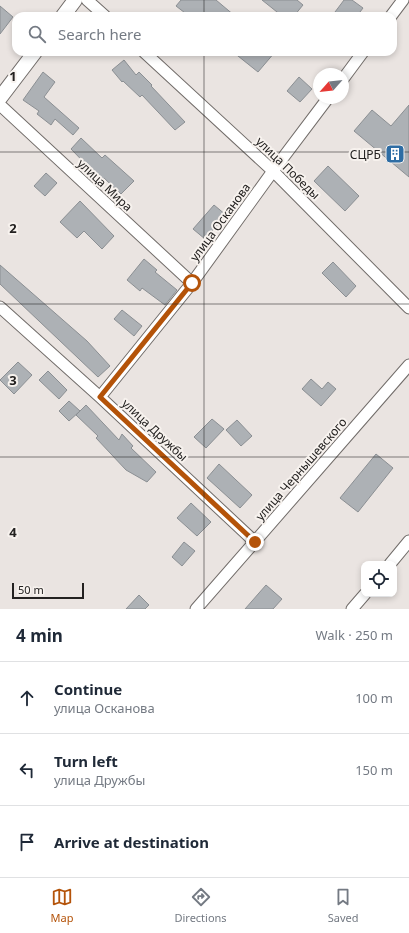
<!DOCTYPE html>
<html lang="en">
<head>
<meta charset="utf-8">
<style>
  :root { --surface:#fff; --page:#f2f2f3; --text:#1f2937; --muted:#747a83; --line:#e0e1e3; --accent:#b45309 }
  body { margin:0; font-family:"Noto Sans",sans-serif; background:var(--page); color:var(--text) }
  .controls { position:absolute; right:12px; bottom:12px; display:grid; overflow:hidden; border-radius:8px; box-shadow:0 2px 6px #0003 }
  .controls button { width:36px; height:36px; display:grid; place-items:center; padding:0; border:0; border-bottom:1px solid var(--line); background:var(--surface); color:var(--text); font:20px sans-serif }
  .compass { position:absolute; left:313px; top:68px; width:36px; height:36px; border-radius:50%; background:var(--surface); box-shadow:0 2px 6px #0003; rotate:243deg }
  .scale { position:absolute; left:12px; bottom:10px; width:72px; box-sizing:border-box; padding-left:4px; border:2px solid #232120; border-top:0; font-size:11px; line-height:14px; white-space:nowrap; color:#232120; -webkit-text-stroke:3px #f7f2ee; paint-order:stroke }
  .stop { position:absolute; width:12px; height:12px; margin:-9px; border:3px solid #b45309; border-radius:50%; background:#fff }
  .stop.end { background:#b45309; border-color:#fff; box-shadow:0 1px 4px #0008 }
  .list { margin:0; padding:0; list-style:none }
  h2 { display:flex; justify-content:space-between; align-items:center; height:52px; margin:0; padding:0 16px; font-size:17px }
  h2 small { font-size:13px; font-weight:400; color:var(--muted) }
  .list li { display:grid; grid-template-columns:26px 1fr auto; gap:12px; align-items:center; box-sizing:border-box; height:72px; padding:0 16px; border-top:1px solid var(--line) }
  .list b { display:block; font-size:15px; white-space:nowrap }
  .list p { margin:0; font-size:13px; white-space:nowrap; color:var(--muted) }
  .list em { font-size:13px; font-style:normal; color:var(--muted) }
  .icon { flex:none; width:22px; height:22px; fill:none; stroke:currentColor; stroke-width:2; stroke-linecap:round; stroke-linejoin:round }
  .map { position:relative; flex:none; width:409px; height:609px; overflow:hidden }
  .search { position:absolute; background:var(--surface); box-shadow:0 2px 6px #0003; left:12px; right:12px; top:12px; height:44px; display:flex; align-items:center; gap:10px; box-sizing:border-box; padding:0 14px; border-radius:12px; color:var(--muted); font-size:15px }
  .sheet { height:268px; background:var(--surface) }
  nav { display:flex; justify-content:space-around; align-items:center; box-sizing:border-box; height:56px; border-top:1px solid var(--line); background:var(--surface); font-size:11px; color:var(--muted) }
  nav a { display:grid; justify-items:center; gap:2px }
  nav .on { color:var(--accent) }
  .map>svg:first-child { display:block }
  .building { fill:#adb1b5; stroke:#8b8f93 }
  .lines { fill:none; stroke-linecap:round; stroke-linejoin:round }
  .minor-casing { stroke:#716c69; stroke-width:13 }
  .tertiary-casing { stroke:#716c69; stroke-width:16 }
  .minor { stroke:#fff; stroke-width:11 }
  .tertiary { stroke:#fff; stroke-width:14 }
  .route { stroke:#b45309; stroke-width:5 }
  .grid { fill:none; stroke:#232120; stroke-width:1; stroke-opacity:0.55 }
  .labels { text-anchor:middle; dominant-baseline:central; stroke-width:4; stroke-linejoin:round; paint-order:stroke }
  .poi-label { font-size:12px; fill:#232120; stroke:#f7f2ee; text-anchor:end }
  .street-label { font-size:12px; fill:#232120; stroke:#f7f2ee }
  .grid-label { font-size:13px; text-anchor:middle; font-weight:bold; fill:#232120; stroke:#f7f2ee; stroke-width:4; stroke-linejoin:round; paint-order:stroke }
</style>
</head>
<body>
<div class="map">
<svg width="409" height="609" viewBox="0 0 409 609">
  <rect width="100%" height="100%" fill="#eae4e1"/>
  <path class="building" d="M181,0H216L235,16H189L176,6Z
    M262,0H297L303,5L294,16H282Z
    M344,0H352L363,8L357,16H332Z
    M0,6L13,17L0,34Z
    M233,52H275L258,72Z
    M124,60L136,75L139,72L152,85L151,86L185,122L175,130L142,95L140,97L123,81L122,82L112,70Z
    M43,72L55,82L44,97L79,128L73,135L55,119L51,125L37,114L39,111L23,100Z
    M299,77L312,89L300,102L287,91Z
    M409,105V177L354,131L372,110L391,126Z
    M81,138L102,158L105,155L134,181L121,194L104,178L102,181L71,149Z
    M328,166L359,196L345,211L314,181Z
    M46,173L57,183L45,196L34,186Z
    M80,201L114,236L102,249L84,231L77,238L60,222Z
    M214,205L226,215L205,239L193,229Z
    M144,259L157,270L155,272L177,290L165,305L142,288L140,291L127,280Z
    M333,262L356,286L346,297L322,273Z
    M0,265L87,341L110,366L98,377L0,284Z
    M122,310L142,326L134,336L114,319Z
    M18,362L32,375L14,394L0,380Z
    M48,371L67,390L59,399L39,380Z
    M311,379L322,389L328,382L336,389L321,406L302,389Z
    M69,401L80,411L69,421L59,411Z
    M86,405L119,440L122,434L133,446L131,448L156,472L147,482L126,470L96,438L98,436L76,415Z
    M212,419L224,429L206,448L194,437Z
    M237,420L252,436L241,446L226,430Z
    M376,454L393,468L358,512L340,498Z
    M219,464L252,495L240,508L207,478Z
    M191,503L211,522L197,536L177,518Z
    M184,542L195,551L182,566L172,557Z
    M266,585L282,599L273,609H245Z
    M139,595L149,605L145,609H126Z"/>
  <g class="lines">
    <g class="minor-casing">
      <path id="minor" d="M87,0L105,16
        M391,16L403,0
        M144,52L273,171L409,308
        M343,79L363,52
        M0,105L192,283
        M0,307L100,397L255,542
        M100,397L192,283L273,171L328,98
        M390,564L409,541
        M196,609L409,365
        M352,609L365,594"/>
    </g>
    <g class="tertiary-casing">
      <path id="tertiary" d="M63,16L75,0
        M0,98L35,52"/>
    </g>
    <use href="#minor" class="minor"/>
    <use href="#tertiary" class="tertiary"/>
  </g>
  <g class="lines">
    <path class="route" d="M192,283L100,397L255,542"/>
  </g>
  <path class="grid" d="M204,0V16M204,52V609M0,152H409M0,304H409M0,457H409"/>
  <defs>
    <g id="building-square" transform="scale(1)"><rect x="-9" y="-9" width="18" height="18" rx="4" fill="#2e6da4" stroke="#f7f2ee"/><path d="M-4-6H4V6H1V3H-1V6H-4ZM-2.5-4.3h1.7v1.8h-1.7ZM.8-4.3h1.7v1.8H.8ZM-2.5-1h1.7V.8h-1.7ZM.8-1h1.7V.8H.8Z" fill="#fff"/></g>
  </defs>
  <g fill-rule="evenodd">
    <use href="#building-square" x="395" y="154"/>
  </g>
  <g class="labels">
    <g class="poi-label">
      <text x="381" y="154">СЦРБ</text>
    </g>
    <g class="street-label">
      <text transform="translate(288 168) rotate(44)">улица Победы</text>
      <text transform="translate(105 185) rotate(43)">улица Мира</text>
      <text transform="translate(220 222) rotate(-54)">улица Осканова</text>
      <text transform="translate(155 430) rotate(43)">улица Дружбы</text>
      <text transform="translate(301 469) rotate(-49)">улица Чернышевского</text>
    </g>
  </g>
  <g class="grid-label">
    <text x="13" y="81">1</text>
    <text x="13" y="233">2</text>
    <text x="13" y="385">3</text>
    <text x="13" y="537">4</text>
  </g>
</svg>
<div class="controls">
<button><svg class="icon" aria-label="locate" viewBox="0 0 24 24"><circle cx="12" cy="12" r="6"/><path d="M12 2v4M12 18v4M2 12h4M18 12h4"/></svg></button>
</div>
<svg class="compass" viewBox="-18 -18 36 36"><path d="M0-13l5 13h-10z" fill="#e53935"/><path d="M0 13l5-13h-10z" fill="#747a83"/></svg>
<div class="scale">50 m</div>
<div class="stop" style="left:192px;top:283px"></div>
<div class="stop end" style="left:255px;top:542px"></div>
<div class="search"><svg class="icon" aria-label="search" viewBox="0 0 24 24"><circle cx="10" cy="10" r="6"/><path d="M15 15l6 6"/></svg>Search here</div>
</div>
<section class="sheet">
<h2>4 min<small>Walk · 250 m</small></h2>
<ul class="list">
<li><svg class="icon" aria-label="ahead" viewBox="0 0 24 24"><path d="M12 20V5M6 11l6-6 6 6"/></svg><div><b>Continue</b><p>улица Осканова</p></div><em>100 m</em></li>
<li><svg class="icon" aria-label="left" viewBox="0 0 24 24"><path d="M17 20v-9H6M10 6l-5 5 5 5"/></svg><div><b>Turn left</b><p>улица Дружбы</p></div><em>150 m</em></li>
<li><svg class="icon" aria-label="arrive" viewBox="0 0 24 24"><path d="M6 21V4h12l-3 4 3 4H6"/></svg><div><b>Arrive at destination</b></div></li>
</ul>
</section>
<nav>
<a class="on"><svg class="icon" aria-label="map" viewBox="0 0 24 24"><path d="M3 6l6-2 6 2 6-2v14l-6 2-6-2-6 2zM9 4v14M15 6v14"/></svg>Map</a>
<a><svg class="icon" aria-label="directions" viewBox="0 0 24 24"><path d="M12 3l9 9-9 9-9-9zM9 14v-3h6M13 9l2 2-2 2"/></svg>Directions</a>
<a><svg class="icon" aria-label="saved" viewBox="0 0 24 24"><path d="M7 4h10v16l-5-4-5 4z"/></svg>Saved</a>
</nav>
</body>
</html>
